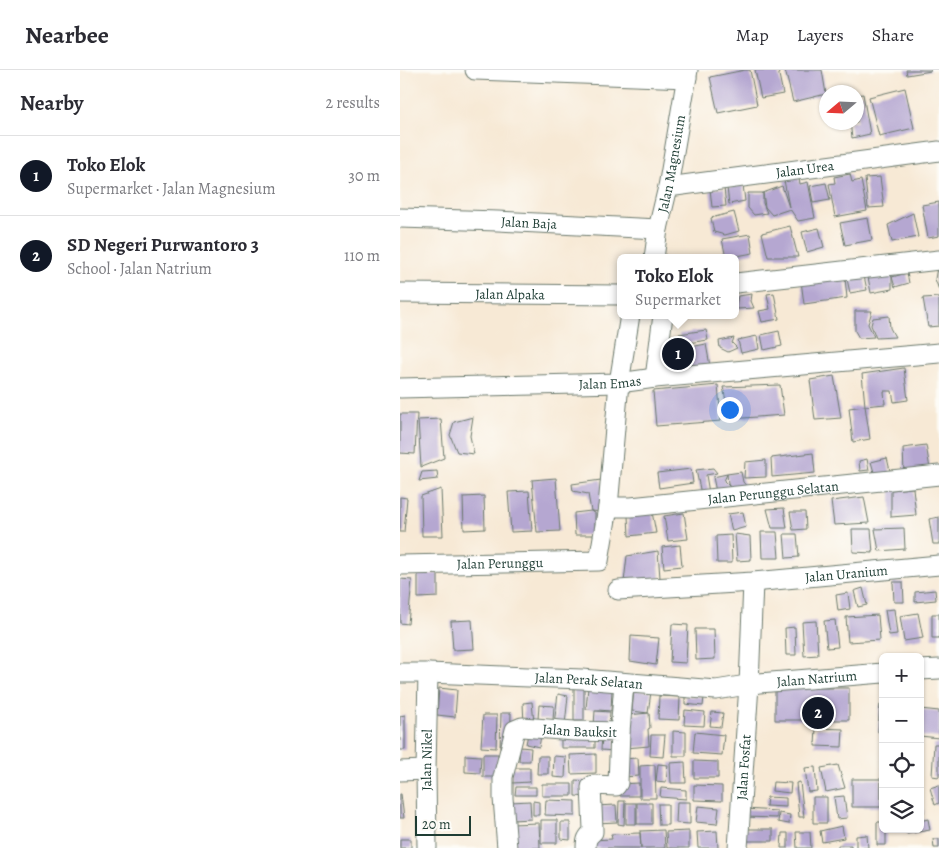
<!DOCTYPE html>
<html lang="en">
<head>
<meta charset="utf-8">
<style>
  :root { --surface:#fff; --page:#f2f2f3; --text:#2b2b33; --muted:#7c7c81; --line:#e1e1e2; --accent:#111827 }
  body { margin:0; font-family:Alegreya,serif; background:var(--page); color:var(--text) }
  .controls { position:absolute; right:15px; bottom:15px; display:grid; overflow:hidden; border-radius:8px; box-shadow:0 1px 4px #0004 }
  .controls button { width:45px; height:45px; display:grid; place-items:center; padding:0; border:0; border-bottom:1px solid var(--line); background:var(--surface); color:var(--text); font:25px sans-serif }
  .compass { position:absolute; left:419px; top:15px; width:45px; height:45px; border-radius:50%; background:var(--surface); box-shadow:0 1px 4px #0004; rotate:251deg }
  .scale { position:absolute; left:15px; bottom:12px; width:56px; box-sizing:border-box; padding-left:5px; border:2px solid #1f3d34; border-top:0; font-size:14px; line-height:18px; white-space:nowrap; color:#1f3d34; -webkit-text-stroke:4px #fdfcf7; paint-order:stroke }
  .you { position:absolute; left:329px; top:339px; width:18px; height:18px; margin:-12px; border:4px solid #fff; border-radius:50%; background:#1a73e8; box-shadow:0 0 0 8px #1a73e833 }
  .badge { display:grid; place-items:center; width:32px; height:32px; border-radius:50%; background:var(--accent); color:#fff; font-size:16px; font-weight:700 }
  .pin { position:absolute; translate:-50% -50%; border:2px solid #fff; box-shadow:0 1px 5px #0006 }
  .popup { position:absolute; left:217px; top:184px; width:122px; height:65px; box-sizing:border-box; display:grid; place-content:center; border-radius:8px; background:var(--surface); filter:drop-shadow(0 1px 4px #0005); font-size:16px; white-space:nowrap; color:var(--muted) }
  .popup b { font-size:19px; color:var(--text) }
  .popup::after { content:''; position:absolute; left:50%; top:100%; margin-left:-10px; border:10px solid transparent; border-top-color:var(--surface) }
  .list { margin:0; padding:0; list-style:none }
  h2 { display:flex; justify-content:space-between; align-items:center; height:65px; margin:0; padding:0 20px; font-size:21px }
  h2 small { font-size:16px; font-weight:400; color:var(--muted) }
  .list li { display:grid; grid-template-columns:32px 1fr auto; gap:15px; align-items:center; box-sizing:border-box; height:80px; padding:0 20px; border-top:1px solid var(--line) }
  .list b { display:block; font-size:19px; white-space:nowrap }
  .list p { margin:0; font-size:16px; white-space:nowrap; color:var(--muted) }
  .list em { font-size:16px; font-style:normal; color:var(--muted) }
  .icon { flex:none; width:28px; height:28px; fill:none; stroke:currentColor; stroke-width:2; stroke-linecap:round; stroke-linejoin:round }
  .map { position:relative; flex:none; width:539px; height:778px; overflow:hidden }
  header { display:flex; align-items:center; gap:30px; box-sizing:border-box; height:70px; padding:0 25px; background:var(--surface); border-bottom:1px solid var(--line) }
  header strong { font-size:24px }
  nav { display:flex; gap:28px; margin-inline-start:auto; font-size:18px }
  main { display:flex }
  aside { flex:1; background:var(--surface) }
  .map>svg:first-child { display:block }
  .building { fill:#b5a7d1 }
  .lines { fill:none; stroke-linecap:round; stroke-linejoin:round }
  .minor-casing { stroke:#6b796c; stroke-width:21 }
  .minor { stroke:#fff; stroke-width:19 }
  .labels { text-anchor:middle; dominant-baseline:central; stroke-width:5; stroke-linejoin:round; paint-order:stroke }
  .street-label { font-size:14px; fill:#1f3d34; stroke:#fdfcf7 }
</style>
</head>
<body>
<header>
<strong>Nearbee</strong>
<nav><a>Map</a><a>Layers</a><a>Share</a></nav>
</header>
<main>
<aside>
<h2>Nearby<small>2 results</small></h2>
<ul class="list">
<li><span class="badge">1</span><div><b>Toko Elok</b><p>Supermarket · Jalan Magnesium</p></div><em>30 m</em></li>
<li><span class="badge">2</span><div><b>SD Negeri Purwantoro 3</b><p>School · Jalan Natrium</p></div><em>110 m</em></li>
</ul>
</aside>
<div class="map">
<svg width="539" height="778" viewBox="0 0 539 778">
  <rect width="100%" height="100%" fill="#fdfcf7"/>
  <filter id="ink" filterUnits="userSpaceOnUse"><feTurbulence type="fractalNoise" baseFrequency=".02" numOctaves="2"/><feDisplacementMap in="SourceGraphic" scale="10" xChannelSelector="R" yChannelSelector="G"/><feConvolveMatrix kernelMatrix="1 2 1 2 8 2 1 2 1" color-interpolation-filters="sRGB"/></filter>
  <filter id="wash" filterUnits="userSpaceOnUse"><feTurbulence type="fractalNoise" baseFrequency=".0096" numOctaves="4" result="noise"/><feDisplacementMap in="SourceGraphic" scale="20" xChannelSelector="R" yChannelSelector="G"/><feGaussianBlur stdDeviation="1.12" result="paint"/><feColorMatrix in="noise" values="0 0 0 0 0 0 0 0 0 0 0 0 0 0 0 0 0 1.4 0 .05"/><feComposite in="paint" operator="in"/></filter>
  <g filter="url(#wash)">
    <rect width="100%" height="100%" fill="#f7e9d5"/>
    <g id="blocks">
      <path class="building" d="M345,0H350L357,35L318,43L310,7Z
        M355,0H378L383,24L361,28Z
        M385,0H422L426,24L393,32Z
        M506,0H530L531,1L507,5Z
        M505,18L514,58L479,66L469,27Z
        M463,24L470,64L452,68L450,52H457V25Z
        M450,104L452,112L461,110L467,141L435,147L429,114L435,113L434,107Z
        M480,107L484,137L468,138L465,108Z
        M399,108L400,114L408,112L415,148L398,151L390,139L372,145L365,137L363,123L382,116L389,137L384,110Z
        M426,113L430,130L413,133L410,116Z
        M343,115L345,131L329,134L327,118Z
        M324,118L326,136L312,137L310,119Z
        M348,123H363V133L367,143L354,145L348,138Z
        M539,132V166L528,168L522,135Z
        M334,142L339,161L325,165L314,162L311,148Z
        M513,143L518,167L492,172L488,155Z
        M468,148L472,170L445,175L440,153Z
        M390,156L398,187H368L362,163Z
        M419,158L424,177L407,182L402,162Z
        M350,164L353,183L326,188L322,169Z
        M539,196V220L535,209L537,197Z
        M489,203L492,207V219L471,223L468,207Z
        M507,203L509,213L495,217L492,207Z
        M464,206L467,220L450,223L447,209Z
        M445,208L447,228L404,234L401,211Z
        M374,223L379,249L362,252L359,241L370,239L367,224Z
        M352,224L351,231L354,238L338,239L336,236L338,226Z
        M539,227V256L528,257L523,228Z
        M455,241H472L468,254L474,267L459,268L455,261Z
        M489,246L490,258L495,267L476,268L471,255L473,248Z
        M306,260L308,270L281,274L279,264Z
        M379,261L382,276L364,280L361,265Z
        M357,266L359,279L341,283L338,270Z
        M334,268L332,273L337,278L328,282L320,278L319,271Z
        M306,274L310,296L284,301L278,294L280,279Z
        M504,298L508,330L494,332L492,321H484L485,334L465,336L462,304Z
        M434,306L441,348L415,350L410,310Z
        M318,315L321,351L256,356L253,321Z
        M380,315L384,345L330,349L323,317Z
        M465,336L470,369L453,372L449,338Z
        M0,344H17L15,384L0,383Z
        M73,347L70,366L74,384L57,382L50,365L54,352Z
        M41,349L44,388L21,397L18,350Z
        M526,375L530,399L504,403L503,378Z
        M413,383L415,403L372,407L371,388Z
        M487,388L491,405L476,409L471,392Z
        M467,389L469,400L460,401L459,391Z
        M366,390V407L344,408L345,392Z
        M313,398L317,403L306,405L309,423L301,424L296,400Z
        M291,399L293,413L259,418L257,403Z
        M37,401L38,409L19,411L22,402Z
        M341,402L343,412L349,419L333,422L328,414L327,404Z
        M327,404L324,411L331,418L316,422L313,407Z
        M156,408L160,461L137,462L132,410Z
        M201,410L206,442L191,441L188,424L173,421L172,414Z
        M513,418L516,445L491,447V420Z
        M41,419L43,466H22L21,426Z
        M129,421L132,461L111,462L108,422Z
        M84,426L85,459L64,460L63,427Z
        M0,427L7,428L4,462H0Z
        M464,427L469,453L434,455L431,431Z
        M384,438L387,458H372L367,439Z
        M191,441L195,443V465H175L174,443Z
        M252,442L256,463L229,466L228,446Z
        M343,442L346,457L332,461L328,444Z
        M390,442H405L406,459L393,460Z
        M284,443L288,469L268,471L264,446Z
        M539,447V474H533L529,449Z
        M504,458L505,479L479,481L475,459Z
        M452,459H471L473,483L453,482Z
        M361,462H377L379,488H362Z
        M335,464L350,466L351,490L337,491Z
        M384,464H397L399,487L386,488Z
        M331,465L332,493H317L316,466Z
        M280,475L282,496L264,498L262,477Z
        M258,481L260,508L224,512L227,486Z
        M18,504H38V527L18,528Z
        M0,509L12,510L8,554L0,553Z
        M493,512H503L504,532H494Z
        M463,518L467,535L458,537L454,521Z
        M535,520L536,530L515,532V522Z
        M448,523L450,539L438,541L436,525Z
        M494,539L497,564L489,565L485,540Z
        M518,543L523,568L504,571L500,546Z
        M532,544H539V568H532Z
        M478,545L480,570L448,572L446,547Z
        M72,550L74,579L53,580L51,551Z
        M435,550L438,577L427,578L424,551Z
        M416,551L418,585L404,586L402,552Z
        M272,554L288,555L286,593L270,592Z
        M395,557L396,585H386L385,558Z
        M295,559H314L315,589L296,590Z
        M231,566L259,568L256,595L230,591Z
        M174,617H184V651H174Z
        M188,617L212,619L211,641L186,639Z
        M39,618L57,620L55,647L37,645Z
        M375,618H449V650H375Z
        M234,620L251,622L248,643L232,641Z
        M158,624L168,626L165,655L154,654Z
        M259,626L280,627L279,650L258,649Z
        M285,626L304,627L303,636L285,634Z
        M132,632L134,653L124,654L123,633Z
        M139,635L154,636L153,650L138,649Z
        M480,635H483V662H478Z
        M520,639L539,641V668L520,666Z
        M285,640L305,642L304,656L284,655Z
        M195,641L210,642L209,656L194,655Z
        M312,642L323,643L321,657L310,656Z
        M101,643H111L110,677H100Z
        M249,643L250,658L248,659L249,676L226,678L227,645Z
        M5,645V680H0V646Z
        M83,645H97L96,678L81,677Z
        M416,658L443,659L442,677L415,676Z
        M273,661L286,662V686H273Z
        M295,662L324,665L322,685L293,683Z
        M128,664L141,666L139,677L126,674Z
        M202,665L216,666L214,681L201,680Z
        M251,665H265L263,687L250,686Z
        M161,667H195V678H161Z
        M534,674H539V707L532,706Z
        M120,677L131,678L130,691H119Z
        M83,684H98L97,707H83Z
        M196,684V703L171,704L170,685Z
        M65,685L81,686L80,703L65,702Z
        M138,686H148V704H137Z
        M154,686L166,687L165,708L153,707Z
        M238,688L239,706L222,707L221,689Z
        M294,691L318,692V708H294Z
        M285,692L286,713H271L270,693Z
        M258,694L268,695L266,712L256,711Z
        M255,695L256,728H240V696Z
        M438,695L445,718L426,722L421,698Z
        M415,697L417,721L408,722L405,698Z
        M111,698H130V712L112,713Z
        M452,709H481V737H452Z
        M175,710L190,711L189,727L175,726Z
        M373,712L391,713L390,723L372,721Z
        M400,712L404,747H399L396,713Z
        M239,713V726H220V714Z
        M142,714H172V726H142Z
        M294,715L322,716V731L294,730Z
        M539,715V733L535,735L530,718Z
        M116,717H136V725H115Z
        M261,718L286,720V729L260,727Z
        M521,723L524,743L520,744V724Z
        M0,724H1L4,748H0Z
        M444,726L447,748L437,749L434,727Z
        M367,727L386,728V737L366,736Z
        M413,727H427V753H413Z
        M146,730L175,731V746L145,745Z
        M130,731L131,749L112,750L111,732Z
        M133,731L139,732V745H133Z
        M219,731H225L224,755L218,754Z
        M277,732H290V754L276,753Z
        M226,733H236V754H226Z
        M237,733H252V754H237Z
        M258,734H268V755H259Z
        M216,735L217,752L196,753L195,736Z
        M298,736L319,738L317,754L296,752Z
        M345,739L377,741V748L345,747Z
        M379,743L390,745L389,754L378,752Z
        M528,749L530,760L507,764L506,759H520V751Z
        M141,750H157V773H141Z
        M161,752H170V770L161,769Z
        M477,752H483V759H486V775H477Z
        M139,753L140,778H112L111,754Z
        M442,756L444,768L422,772L420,761Z
        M345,759H373V771H345Z
        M264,760L265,778H241L240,761Z
        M289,761V778H267L266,762Z
        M317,761L318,778H298L297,762Z
        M396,762H410L411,778H397Z
        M240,763L241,778H192V770L212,769L211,764Z
        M382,763H388V778H381Z
        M467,765L468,778H456V766Z
        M0,769H11V778H0Z
        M533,769H539V778H534Z
        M438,775H451V778H438Z"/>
    </g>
  </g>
  <g filter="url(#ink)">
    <use href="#blocks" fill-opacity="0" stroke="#6b796c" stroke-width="1"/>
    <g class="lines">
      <g class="minor-casing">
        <g id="minor">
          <path d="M75,0L287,8"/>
          <path id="s1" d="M268,117L539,81"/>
          <path id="s2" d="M0,148L98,151L258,159"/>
          <path id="s3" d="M254,188L258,159L268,117L288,0"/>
          <path d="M336,213L539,190"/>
          <path id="s4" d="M0,223L220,225"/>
          <path d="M255,308L263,245"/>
          <path id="s5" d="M0,318L219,313L255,308L539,283"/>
          <path id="s6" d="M208,437H231L539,405"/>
          <path id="s7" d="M0,495L199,491L208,437L219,313L230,245"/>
          <path id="s8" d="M218,520L353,512L539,495"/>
          <path d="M520,600L539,599"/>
          <path id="s9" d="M0,603H28L182,609L316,620L359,613L483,603"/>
          <path d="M220,662L224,613"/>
          <path d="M0,701L26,700"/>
          <path id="s10" d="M27,778L26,700L28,603"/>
          <path id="s11" d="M107,778L103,728V707L115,660L122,657L174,661L220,662L218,713L216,716L193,715L191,717L193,759V762C187,767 186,770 186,778"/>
          <path id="s12" d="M338,778L349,615L353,512"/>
        </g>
      </g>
      <use href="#minor" class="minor"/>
    </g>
  </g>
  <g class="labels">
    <g class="street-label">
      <text stroke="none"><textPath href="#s3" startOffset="96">Jalan Magnesium</textPath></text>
      <text stroke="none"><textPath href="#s1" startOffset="138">Jalan Urea</textPath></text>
      <text stroke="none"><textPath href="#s2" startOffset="129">Jalan Baja</textPath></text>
      <text stroke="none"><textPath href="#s4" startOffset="110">Jalan Alpaka</textPath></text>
      <text stroke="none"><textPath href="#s5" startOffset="210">Jalan Emas</textPath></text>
      <text stroke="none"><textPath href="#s6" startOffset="166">Jalan Perunggu Selatan</textPath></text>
      <text stroke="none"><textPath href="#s7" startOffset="100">Jalan Perunggu</textPath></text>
      <text stroke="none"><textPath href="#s8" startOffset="229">Jalan Uranium</textPath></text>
      <text stroke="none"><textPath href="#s9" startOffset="418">Jalan Natrium</textPath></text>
      <text stroke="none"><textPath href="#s9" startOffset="189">Jalan Perak Selatan</textPath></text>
      <text stroke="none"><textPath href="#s11" startOffset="185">Jalan Bauksit</textPath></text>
      <text stroke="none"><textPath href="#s10" startOffset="88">Jalan Nikel</textPath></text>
      <text stroke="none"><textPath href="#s12" startOffset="81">Jalan Fosfat</textPath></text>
    </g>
  </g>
</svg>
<div class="controls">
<button>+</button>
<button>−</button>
<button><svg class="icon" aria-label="locate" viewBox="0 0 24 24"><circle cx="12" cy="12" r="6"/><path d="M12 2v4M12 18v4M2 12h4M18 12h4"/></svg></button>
<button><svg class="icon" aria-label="layers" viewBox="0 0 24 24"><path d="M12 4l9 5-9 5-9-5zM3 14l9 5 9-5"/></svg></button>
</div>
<svg class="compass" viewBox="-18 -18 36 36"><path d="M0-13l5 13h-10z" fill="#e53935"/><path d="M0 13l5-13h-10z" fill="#7c7c81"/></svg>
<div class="scale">20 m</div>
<div class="you"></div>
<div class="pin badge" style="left:278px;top:284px">1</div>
<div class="popup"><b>Toko Elok</b>Supermarket</div>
<div class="pin badge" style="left:418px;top:643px">2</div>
</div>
</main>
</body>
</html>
